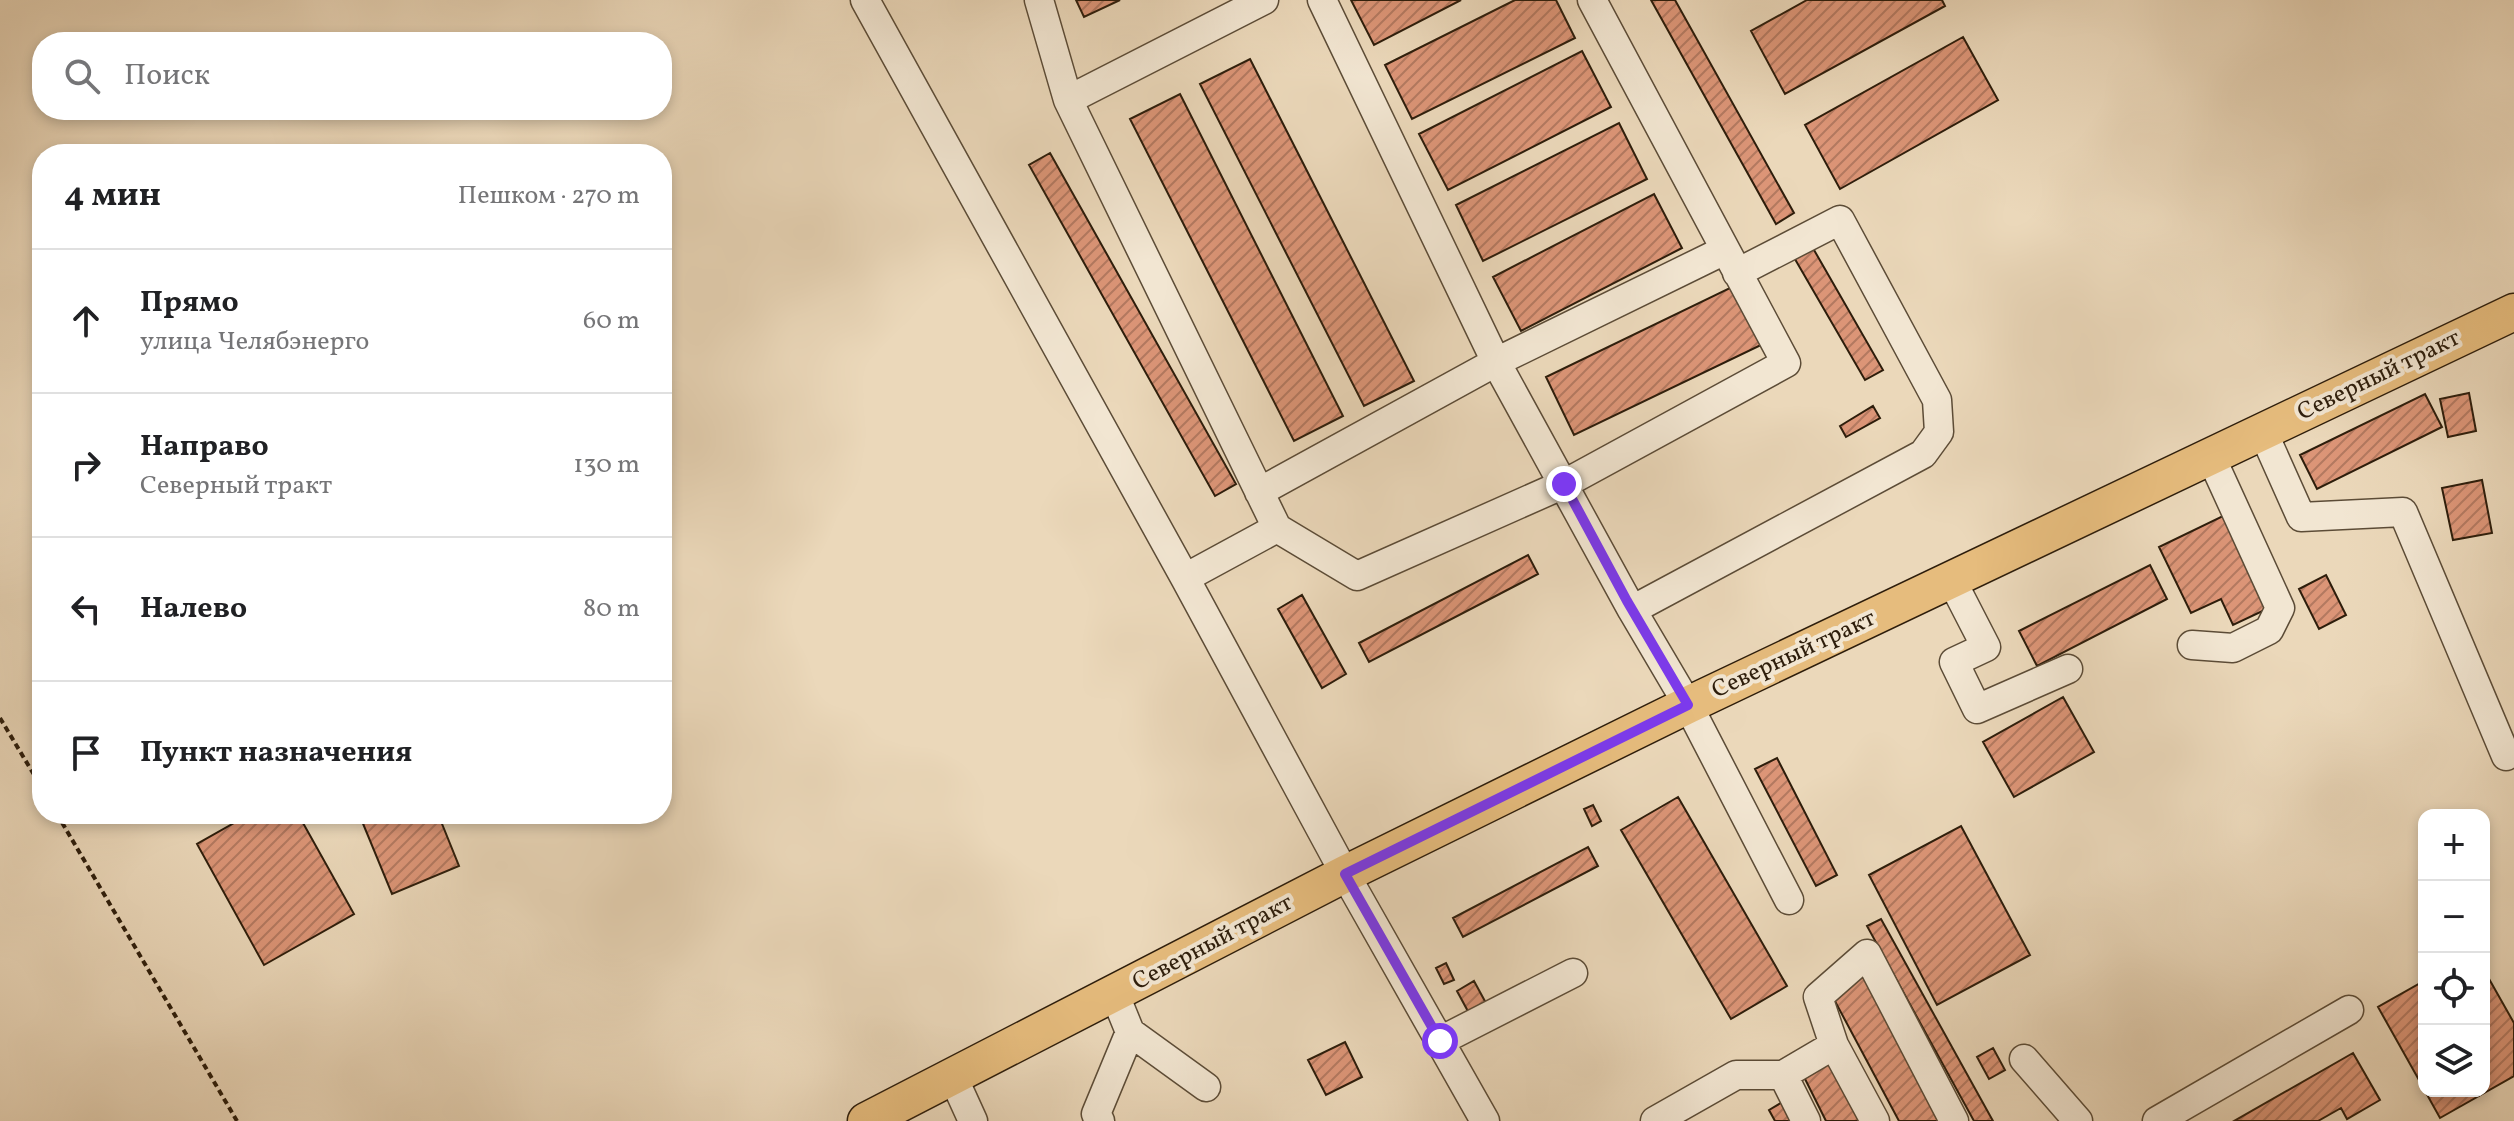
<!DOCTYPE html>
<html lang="ru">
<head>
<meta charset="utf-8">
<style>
  :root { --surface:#fff; --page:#f6f6f6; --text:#202124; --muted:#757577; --line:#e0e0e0 }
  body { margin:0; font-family:Vollkorn,serif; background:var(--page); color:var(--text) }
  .controls { position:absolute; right:24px; bottom:24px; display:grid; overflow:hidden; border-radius:16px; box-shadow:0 4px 12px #0003 }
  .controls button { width:72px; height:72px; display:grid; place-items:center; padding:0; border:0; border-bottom:2px solid var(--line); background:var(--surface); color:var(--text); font:40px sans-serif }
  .stop { position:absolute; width:24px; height:24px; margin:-18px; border:6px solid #7c3aed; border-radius:50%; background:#fff }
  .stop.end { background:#7c3aed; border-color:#fff; box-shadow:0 2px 8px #0008 }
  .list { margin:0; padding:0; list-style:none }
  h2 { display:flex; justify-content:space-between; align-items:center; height:104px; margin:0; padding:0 32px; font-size:34px }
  h2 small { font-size:26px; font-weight:400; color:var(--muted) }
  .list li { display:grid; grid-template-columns:52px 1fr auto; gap:24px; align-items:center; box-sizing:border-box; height:144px; padding:0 32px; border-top:2px solid var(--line) }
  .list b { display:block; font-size:30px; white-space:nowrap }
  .list p { margin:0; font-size:26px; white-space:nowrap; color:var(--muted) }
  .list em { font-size:26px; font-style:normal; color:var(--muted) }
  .icon { flex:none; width:44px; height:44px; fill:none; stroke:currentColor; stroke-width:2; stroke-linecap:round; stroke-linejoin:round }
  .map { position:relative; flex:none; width:2514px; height:1121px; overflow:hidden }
  .search { position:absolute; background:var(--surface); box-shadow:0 4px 12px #0003; left:32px; top:32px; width:640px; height:88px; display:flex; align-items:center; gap:20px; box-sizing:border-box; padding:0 28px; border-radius:32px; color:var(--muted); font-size:30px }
  .panel { position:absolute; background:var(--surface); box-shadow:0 4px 12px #0003; left:32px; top:144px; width:640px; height:680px; border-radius:32px }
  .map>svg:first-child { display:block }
  .building { fill:url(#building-hatch); stroke:#2d1d0b; stroke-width:2 }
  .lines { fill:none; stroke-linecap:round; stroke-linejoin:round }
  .minor-casing { stroke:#5c4c37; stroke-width:31 }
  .major-casing { stroke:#2d1d0b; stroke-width:39 }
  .path { stroke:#2d1d0b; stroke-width:4; stroke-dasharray:6 4; stroke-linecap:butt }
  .minor { stroke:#f2e6d2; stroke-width:28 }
  .major { stroke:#e6bc7d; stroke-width:36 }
  .route { stroke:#7c3aed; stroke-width:10 }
  .labels { text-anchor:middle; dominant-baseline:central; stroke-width:8; stroke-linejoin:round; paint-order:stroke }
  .street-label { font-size:24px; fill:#2d1d0b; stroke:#f2e6d2 }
</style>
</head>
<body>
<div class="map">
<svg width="2514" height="1121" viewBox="0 0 2514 1121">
  <defs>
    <pattern id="building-hatch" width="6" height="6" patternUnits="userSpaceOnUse" patternTransform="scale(2)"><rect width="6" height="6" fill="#dc9577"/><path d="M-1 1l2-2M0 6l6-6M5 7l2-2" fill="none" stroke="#b37960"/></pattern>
  </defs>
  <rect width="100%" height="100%" fill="#ebd8ba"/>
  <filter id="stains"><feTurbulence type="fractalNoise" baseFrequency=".0025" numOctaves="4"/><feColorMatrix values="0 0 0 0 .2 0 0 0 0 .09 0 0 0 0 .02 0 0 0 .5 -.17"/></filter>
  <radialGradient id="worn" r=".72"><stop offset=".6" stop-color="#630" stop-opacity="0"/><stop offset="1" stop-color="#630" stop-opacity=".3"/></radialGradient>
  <path class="building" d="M1076,0H1120L1084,17Z
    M1351,0H1461L1374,45Z
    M1515,0H1556L1575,38L1412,119L1385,65Z
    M1651,0H1675L1794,213L1776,224Z
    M1807,0H1942L1945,6L1785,94L1751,31Z
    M1963,37L1998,100L1840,189L1805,125Z
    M1582,51L1611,107L1448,190L1419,134Z
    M1250,59L1414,381L1364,406L1200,84Z
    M1180,94L1343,416L1294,441L1130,119Z
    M1619,123L1647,179L1483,261L1456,205Z
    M1050,153L1236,484L1215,496L1029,165Z
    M1654,194L1682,248L1521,331L1493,277Z
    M1810,243L1883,370L1865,380L1792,254Z
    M1734,286L1761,345L1574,435L1546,377Z
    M2469,393L2476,431L2448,437L2440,399Z
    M2425,394L2442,427L2317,489L2300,455Z
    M1873,406L1880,418L1846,437L1840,426Z
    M2482,480L2492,533L2453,540L2442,488Z
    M2225,515L2269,608L2233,625L2221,599L2191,613L2159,547Z
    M1528,555L1538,574L1369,662L1359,643Z
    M2150,565L2167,599L2037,666L2019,631Z
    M2326,575L2346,615L2319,629L2299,589Z
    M1302,595L1346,674L1322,688L1278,609Z
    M2063,697L2094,752L2014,797L1983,742Z
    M1777,758L1837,875L1816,886L1755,769Z
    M1678,797L1787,986L1731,1019L1621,830Z
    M1593,805L1601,821L1592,826L1584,809Z
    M250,814H298L354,914L264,965L197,844Z
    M359,814H438L459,866L392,894Z
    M1961,826L2030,955L1937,1005L1869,875Z
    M1588,847L1598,866L1463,937L1453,918Z
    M1881,919L1993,1121H1974L1867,926Z
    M1446,963L1454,980L1444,984L1436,968Z
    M2484,970L2514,1023V1076L2440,1118L2425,1091H2484Z
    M1862,973L1941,1121H1899L1829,990Z
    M1474,981L1487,1005L1470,1015L1457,991Z
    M2424,981V1089L2378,1007Z
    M1345,1042L1362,1077L1326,1095L1308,1060Z
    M1993,1048L2005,1070L1989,1079L1977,1057Z
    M2353,1053L2380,1100L2347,1119L2341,1108L2318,1121H2234Z
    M1834,1056L1867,1121H1826L1802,1073Z
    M1786,1100L1798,1121H1775L1769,1110Z"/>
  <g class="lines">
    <g class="minor-casing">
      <path id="minor" d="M865,0L1185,578L1345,874L1485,1121
        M1039,0L1068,100
        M1322,0L1496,362L1632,610L1688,705L1789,900
        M2263,432L2301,517L2403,512L2506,756
        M1259,492L1496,362L1725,250
        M1277,528L1357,576L1564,484L1786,363L1592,0
        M1185,578L1277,528L1068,100L1264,0
        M1952,581L1986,647L1954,662L1977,709L2068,669
        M1632,610L1923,454L1939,432L1937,400L1840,220L1737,273
        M2192,645L2233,648L2269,630L2280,608L2211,457
        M1130,1032L1206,1087
        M1440,1041L1573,973
        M2024,1059L2078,1121
        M1783,1075L1806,1121
        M953,1077L973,1121
        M1100,1121L1096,1114L1130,1032L1115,995
        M1655,1121L1736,1075H1783L1834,1045
        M1875,1121L1834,1045L1818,997L1867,954L1954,1121
        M2157,1121L2349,1010"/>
    </g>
    <g class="major-casing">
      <path id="major" d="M866,1121L1345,874L1688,705L2514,312"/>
    </g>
    <path class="path" d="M0,718L42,788
      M57,814L237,1121"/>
    <use href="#minor" class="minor"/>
    <use href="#major" class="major"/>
  </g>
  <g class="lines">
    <path class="route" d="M1440,1041L1345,874L1688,705L1627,601L1564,484"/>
  </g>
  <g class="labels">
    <g class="street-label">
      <text transform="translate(2379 376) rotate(-26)">Северный тракт</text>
      <text transform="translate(1794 655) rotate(-25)">Северный тракт</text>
      <text transform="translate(1213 943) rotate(-28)">Северный тракт</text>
    </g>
  </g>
  <rect width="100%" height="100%" filter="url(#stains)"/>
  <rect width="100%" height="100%" fill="url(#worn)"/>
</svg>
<div class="controls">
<button>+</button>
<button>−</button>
<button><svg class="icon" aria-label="locate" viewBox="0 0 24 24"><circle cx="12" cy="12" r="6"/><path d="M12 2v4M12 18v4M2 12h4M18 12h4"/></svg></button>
<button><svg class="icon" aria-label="layers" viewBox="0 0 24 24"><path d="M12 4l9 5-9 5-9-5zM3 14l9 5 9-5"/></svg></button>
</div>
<div class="stop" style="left:1440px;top:1041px"></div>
<div class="stop end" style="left:1564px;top:484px"></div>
<div class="search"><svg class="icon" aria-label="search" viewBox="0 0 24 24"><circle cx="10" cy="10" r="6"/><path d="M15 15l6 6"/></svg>Поиск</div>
<section class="panel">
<h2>4 мин<small>Пешком · 270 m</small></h2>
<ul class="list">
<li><svg class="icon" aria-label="ahead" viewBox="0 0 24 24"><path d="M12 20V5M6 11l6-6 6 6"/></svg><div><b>Прямо</b><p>улица Челябэнерго</p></div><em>60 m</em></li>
<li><svg class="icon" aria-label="right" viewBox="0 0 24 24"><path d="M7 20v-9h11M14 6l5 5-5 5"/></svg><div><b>Направо</b><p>Северный тракт</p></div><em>130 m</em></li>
<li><svg class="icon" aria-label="left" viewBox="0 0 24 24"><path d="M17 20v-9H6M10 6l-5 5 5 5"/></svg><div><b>Налево</b></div><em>80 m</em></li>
<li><svg class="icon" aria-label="arrive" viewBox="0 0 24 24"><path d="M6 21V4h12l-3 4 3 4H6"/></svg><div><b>Пункт назначения</b></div></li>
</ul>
</section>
</div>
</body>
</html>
